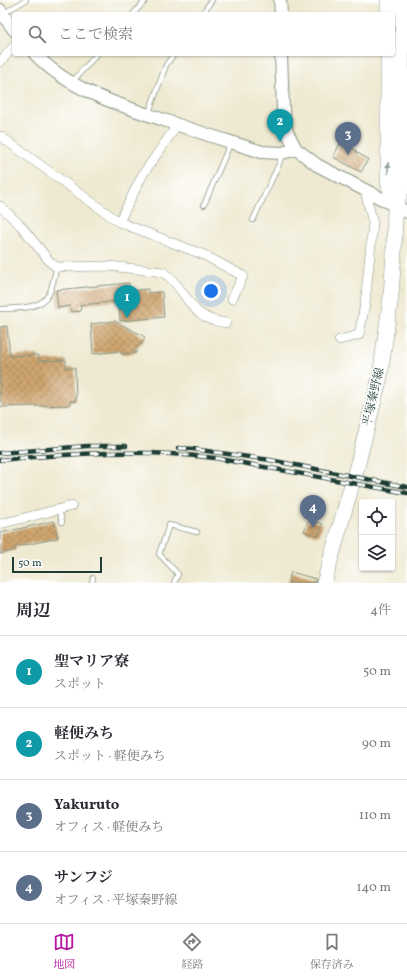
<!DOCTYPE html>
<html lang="ja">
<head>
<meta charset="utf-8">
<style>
  :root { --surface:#fff; --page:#f2f2f3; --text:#2b2b33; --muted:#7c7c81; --line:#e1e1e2; --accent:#b5179e }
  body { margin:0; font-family:Vollkorn,"Noto Serif JP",serif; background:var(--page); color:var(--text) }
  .controls { position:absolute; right:12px; bottom:12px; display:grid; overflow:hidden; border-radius:4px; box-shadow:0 1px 3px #0004 }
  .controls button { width:36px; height:36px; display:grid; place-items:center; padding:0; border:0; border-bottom:1px solid var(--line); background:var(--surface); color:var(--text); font:20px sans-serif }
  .scale { position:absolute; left:12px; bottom:10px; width:90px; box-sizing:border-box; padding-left:4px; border:2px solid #1f3d34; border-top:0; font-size:11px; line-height:14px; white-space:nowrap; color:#1f3d34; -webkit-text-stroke:3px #fff; paint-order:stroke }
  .you { position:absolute; left:211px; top:291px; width:14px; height:14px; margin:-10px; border:3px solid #fff; border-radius:50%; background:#1a73e8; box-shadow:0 0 0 6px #1a73e833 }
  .badge { display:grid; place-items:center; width:26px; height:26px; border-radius:50%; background:var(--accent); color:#fff; font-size:13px; font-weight:700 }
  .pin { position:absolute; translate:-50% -33px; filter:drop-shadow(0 1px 2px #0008) }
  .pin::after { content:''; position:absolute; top:21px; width:14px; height:12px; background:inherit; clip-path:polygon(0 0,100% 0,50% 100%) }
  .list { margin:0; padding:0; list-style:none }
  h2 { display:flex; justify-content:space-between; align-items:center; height:52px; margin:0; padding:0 16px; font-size:17px }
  h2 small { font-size:13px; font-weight:400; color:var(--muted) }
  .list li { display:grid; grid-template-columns:26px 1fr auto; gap:12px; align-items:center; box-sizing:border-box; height:72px; padding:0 16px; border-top:1px solid var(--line) }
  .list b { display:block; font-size:15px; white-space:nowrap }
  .list p { margin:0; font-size:13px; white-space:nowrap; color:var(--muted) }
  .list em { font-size:13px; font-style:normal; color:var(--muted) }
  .icon { flex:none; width:22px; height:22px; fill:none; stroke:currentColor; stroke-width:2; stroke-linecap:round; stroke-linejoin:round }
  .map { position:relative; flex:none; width:407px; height:583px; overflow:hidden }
  .search { position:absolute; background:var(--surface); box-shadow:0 1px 3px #0004; left:12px; right:12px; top:12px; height:44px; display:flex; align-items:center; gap:10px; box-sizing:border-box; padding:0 14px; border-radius:4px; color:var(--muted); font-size:15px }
  .sheet { height:340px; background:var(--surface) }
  nav { display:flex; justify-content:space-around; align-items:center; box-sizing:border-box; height:56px; border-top:1px solid var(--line); background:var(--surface); font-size:11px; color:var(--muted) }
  nav a { display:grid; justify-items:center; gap:2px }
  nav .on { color:var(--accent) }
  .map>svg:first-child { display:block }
  .building { fill:url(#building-cross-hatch) }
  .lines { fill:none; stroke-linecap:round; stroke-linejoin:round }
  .service-casing { stroke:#869382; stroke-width:6 }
  .minor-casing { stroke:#869382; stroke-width:10 }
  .tertiary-casing { stroke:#869382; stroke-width:14 }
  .primary-casing { stroke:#869382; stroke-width:16 }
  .service { stroke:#fff; stroke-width:4.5 }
  .minor { stroke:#fff; stroke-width:9 }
  .tertiary { stroke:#fff; stroke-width:12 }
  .primary { stroke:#fff; stroke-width:15 }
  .rail-casing { stroke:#1f3d34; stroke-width:4.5 }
  .rail { stroke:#fff; stroke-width:3; stroke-dasharray:9; stroke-linecap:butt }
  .oneway { fill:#8f9e9a }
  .labels { text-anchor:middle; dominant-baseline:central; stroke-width:3; stroke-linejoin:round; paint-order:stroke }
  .street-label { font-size:12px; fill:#1f3d34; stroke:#fff }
</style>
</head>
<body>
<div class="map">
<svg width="407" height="583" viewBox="0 0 407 583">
  <defs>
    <pattern id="building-cross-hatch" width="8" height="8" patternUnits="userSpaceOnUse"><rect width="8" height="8" fill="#d0a670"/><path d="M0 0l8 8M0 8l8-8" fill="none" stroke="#a8885d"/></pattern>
  </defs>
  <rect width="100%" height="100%" fill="#fff"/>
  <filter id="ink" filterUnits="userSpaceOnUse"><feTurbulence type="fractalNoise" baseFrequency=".025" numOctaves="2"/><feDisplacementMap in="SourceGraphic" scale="8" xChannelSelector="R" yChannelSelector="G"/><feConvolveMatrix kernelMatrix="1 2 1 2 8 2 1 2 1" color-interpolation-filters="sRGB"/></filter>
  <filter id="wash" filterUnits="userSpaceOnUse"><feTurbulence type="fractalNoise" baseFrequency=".012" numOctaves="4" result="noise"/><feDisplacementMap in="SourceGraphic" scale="16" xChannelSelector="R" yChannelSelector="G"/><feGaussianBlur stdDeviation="0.9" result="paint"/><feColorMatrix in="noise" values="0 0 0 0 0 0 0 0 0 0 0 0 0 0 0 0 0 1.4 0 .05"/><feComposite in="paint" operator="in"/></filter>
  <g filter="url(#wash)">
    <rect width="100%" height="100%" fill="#eee9d0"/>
    <g id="blocks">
      <path class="building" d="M342,140L353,146L352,148L357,151L356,152L368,159L361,172L333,157Z
        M129,283V291L148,289V293L162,292L164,317L120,321L119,301L80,305L81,311L71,312L70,306L58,308L56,290Z
        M115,321L145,337L143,342L136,348V353L121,354V351L93,354L91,324Z
        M7,326L10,356L38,355L39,361L66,360V368H75L76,401H70V405L0,407V327Z
        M311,520L323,524L318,536L304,531L308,521L311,522Z
        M54,521L58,538L15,547L16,550L0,554V533Z
        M291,572L316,579L315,583H288Z"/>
    </g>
  </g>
  <g filter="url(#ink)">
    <use href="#blocks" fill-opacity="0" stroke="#869382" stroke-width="1"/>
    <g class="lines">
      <g class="service-casing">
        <path id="service" d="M4,13L26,0
          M133,14L146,0
          M202,14L212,0
          M73,81L97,54
          M148,115L166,65L174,54
          M204,205L230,144
          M253,220L279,164L282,154
          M0,309C15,308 41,310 49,294C53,286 54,275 57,267
          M59,509L62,522
          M92,583L93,578
          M174,583L178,574L159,554L169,525L197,532"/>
      </g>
      <g class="minor-casing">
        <path id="minor" d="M0,62L14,46
          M0,136L119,222L204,255L243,276L232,299
          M0,206L21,226L51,263L57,267L109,266L163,272C190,291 186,318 226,323
          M119,222L143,174L173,131L175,124
          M339,340L359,335L365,304L373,223L365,191
          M0,524L72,506"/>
      </g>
      <g class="tertiary-casing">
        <path id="tertiary" d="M280,0L281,14
          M0,10L14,30
          M35,54C68,89 116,104 161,119C194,131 228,141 262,152L282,153L296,149
          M281,54L283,110L287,132L296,149L317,165L407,212"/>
      </g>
      <g class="primary-casing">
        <path id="primary" d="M388,14V0
          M395,206L402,189V0
          M324,583L358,463L380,377L391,296L394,252L395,206L388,182V54"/>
      </g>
      <use href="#service" class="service"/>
      <use href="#minor" class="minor"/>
      <use href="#tertiary" class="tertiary"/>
      <use href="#primary" class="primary"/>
      <g class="rail-casing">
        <path id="rail" d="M178,448L193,449L270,460L407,487
          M0,453L87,446H126
          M0,460C74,453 141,449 215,458L407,493"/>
      </g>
      <use href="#rail" class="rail"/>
    </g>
    <defs><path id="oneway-solid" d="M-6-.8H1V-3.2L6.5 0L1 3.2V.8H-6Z"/></defs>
    <use class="oneway" href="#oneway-solid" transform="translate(388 168) rotate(-90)"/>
  </g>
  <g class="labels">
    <g class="street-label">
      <text transform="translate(374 397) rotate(-77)">平塚秦野線</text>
    </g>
  </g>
</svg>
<div class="controls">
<button><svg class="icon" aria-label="locate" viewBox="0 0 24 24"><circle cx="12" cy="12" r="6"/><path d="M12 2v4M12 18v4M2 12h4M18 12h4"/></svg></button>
<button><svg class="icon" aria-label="layers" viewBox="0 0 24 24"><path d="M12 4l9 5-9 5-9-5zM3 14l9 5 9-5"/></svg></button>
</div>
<div class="scale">50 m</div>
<div class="you"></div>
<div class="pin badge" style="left:127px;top:318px;background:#0f9aa8">1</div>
<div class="pin badge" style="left:280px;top:142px;background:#0f9aa8">2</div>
<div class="pin badge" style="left:348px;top:155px;background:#5c6f8a">3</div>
<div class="pin badge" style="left:313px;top:528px;background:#5c6f8a">4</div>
<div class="search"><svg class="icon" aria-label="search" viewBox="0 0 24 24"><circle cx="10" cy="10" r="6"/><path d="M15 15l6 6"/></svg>ここで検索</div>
</div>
<section class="sheet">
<h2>周辺<small>4件</small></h2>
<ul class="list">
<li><span class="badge" style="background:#0f9aa8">1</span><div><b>聖マリア寮</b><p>スポット</p></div><em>50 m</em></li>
<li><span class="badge" style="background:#0f9aa8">2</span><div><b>軽便みち</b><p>スポット · 軽便みち</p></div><em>90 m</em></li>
<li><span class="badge" style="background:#5c6f8a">3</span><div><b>Yakuruto</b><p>オフィス · 軽便みち</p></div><em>110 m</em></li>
<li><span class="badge" style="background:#5c6f8a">4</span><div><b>サンフジ</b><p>オフィス · 平塚秦野線</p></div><em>140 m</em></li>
</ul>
</section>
<nav>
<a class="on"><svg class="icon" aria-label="map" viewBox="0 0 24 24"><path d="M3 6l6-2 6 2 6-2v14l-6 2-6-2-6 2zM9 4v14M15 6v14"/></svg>地図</a>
<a><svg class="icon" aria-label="directions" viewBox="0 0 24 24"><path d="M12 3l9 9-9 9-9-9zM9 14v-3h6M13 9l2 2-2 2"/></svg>経路</a>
<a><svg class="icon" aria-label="saved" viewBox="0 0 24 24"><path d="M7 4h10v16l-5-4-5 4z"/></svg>保存済み</a>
</nav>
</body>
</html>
